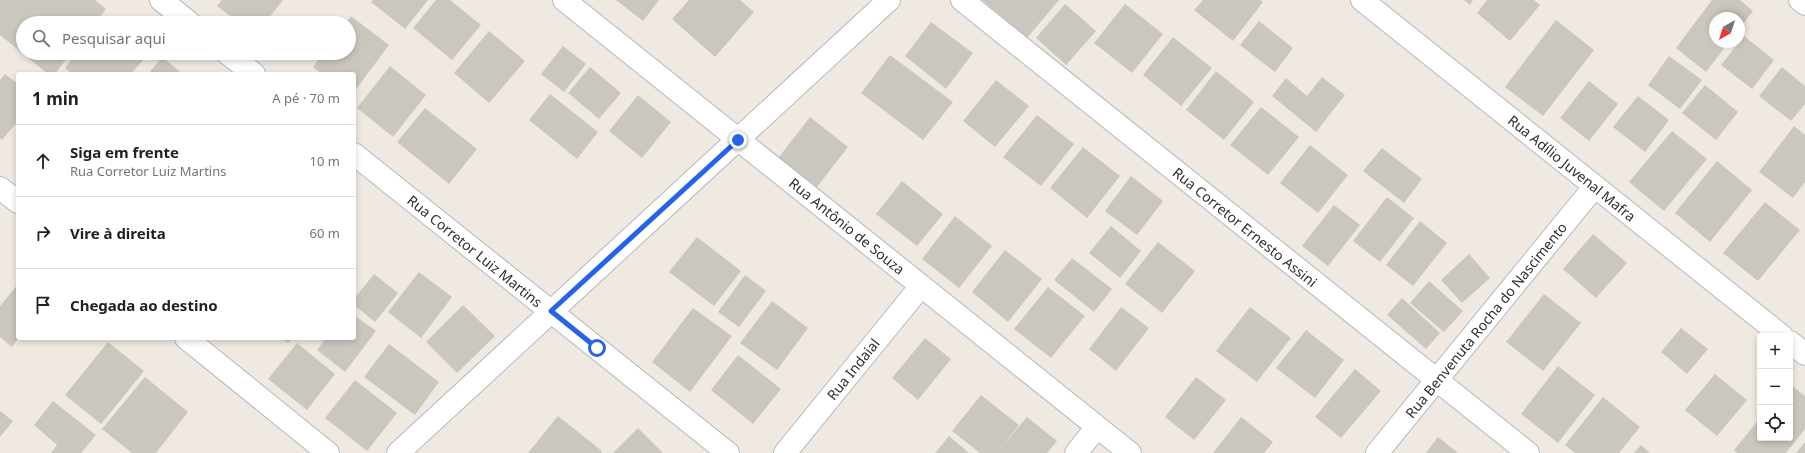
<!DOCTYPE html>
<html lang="pt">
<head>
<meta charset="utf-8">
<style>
  :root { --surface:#fff; --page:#f2f2f2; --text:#202124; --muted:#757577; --line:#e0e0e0 }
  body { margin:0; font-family:"Noto Sans",sans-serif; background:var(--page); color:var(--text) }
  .controls { position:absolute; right:12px; bottom:12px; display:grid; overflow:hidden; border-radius:4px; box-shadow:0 2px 6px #0003 }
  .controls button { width:36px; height:36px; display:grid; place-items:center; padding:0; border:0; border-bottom:1px solid var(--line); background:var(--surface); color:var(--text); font:20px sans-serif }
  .compass { position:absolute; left:1709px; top:12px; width:36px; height:36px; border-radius:50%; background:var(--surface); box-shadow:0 2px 6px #0003; rotate:219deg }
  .stop { position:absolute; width:12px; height:12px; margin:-9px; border:3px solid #2563eb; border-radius:50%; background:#fff }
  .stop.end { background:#2563eb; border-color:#fff; box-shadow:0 1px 4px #0008 }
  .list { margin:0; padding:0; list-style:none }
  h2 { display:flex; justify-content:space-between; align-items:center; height:52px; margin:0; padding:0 16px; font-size:17px }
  h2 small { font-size:13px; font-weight:400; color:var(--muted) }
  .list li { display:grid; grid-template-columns:26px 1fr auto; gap:12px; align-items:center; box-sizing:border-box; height:72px; padding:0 16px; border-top:1px solid var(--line) }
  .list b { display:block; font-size:15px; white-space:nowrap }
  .list p { margin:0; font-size:13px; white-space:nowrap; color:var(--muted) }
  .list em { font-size:13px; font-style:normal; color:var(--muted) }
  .icon { flex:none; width:22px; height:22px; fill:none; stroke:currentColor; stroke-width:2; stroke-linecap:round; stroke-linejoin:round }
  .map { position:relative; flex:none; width:1805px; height:453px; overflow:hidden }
  .search { position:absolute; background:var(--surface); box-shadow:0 2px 6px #0003; left:16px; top:16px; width:340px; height:44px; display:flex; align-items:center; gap:10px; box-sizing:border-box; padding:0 14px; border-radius:22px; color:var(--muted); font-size:15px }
  .panel { position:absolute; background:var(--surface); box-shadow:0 2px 6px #0003; left:16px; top:72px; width:340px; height:268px; border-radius:4px }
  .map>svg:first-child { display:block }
  .building { fill:#cbc7bf }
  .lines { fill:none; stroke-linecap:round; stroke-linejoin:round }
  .street-casing { stroke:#b4b7c1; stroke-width:24 }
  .secondary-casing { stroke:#b4b7c1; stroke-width:24 }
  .street { stroke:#fff; stroke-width:22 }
  .secondary { stroke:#fff; stroke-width:22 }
  .route { stroke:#2563eb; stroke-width:5 }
  .labels { text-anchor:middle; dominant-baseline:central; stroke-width:3; stroke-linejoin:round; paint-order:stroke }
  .street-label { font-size:14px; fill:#2e2e2e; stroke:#fff }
</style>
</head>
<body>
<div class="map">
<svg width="1805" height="453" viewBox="0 0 1805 453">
  <rect width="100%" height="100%" fill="#efe9e1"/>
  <path class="building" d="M0,0H95L106,9L96,23H23V53H71L55,74H48L0,35Z
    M222,0H283L265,23H239L217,6Z
    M373,0H428L405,29L371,2Z
    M436,0H450L481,25L452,60L413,28Z
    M616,0H659L643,21Z
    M689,0H740L754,12L715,57L672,19Z
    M982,0H1059L1027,38Z
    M1203,0H1260L1263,2L1233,41L1194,10Z
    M1464,0H1473L1470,5Z
    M1487,0H1534L1540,5L1510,41L1477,13Z
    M1712,0H1740L1753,11L1739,29V18H1715V42H1729L1706,72L1676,48Z
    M1065,4L1096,31L1066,65L1036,38Z
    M1125,4L1163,34L1132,73L1094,43Z
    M351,16L389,45L354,92V74H322L313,67L323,53H349V23H346Z
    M1556,20L1594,50L1543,116L1505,87Z
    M1259,21L1293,48L1275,72L1240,45Z
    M931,22L973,53L946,89L905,56Z
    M489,31L525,61L489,103L454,73Z
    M1744,36L1774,60L1752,89L1721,65Z
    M1173,37L1212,68L1181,106L1143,75Z
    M563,46L586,64L564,92L541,74Z
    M77,53H134L143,60L131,74H72L65,68Z
    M890,55L953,102L923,140L861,93Z
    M1669,56L1702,80L1680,109L1648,85Z
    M162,57L183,74H148Z
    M390,66L426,95L393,137L357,108Z
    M590,67L621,93L599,119L568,93Z
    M1782,67L1805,86V104L1791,121L1759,96Z
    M1216,71L1254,102L1224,140L1186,110Z
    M5,74L18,84V121L2,140L0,138V80Z
    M1322,77L1345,95L1316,132L1272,96L1286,78L1307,96Z
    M996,80L1029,106L995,147L963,121Z
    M1589,81L1618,104L1589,141L1560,118Z
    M1705,85L1738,112L1716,140L1682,113Z
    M550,94L598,132L577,159L529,120Z
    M638,95L671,122L642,158L609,131Z
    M1638,96L1669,120L1645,152L1613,127Z
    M1261,107L1299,137L1268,175L1230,145Z
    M425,108L477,149L449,184L397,142Z
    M1037,115L1074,144L1041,186L1003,157Z
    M810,117L848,147L817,187L779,157Z
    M1794,126L1805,135V182L1793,198L1759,172Z
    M1672,131L1707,159L1664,211L1629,182Z
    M1310,145L1348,175L1318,213L1280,183Z
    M1083,147L1120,176L1087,218L1050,188Z
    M1382,148L1422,179L1404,203L1363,171Z
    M1717,161L1752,190L1710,242L1675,213Z
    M1131,176L1163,201L1137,235L1105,211Z
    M902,181L943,214L917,246L876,214Z
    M1387,197L1414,218L1380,262L1353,241Z
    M1765,202L1800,230L1758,281L1723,253Z
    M1334,205L1360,225L1328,266L1302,246Z
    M955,216L992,246L959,288L922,259Z
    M1420,221L1447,243L1413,286L1386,265Z
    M1111,226L1141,251L1120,278L1089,253Z
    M1593,234L1627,263L1596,298L1563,269Z
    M697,237L741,271L714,306L669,272Z
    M1158,242L1195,271L1162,313L1125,284Z
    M1005,250L1042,279L1008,322L972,292Z
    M1469,254L1490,278L1462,303L1441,280Z
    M1072,258L1112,289L1094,312L1054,280Z
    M419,272L452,297L421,338L388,312Z
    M374,274L398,293L375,322L354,305V299Z
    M745,275L766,291L739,327L718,312Z
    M1429,281L1463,311L1444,332L1410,303Z
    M18,284L19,338L12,347L0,337V306Z
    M1048,287L1085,316L1051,358L1014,329Z
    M1544,294L1581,323L1543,371L1506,342Z
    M1402,298L1440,333L1426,349L1387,315Z
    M772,301L808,328L777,370L740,343Z
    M463,305L495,336L457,373L426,342Z
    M1121,307L1149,328L1116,371L1089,349Z
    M1250,307L1291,338L1257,382L1216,351Z
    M693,308L732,336L690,392L652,362Z
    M354,315L376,331L345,372L317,350L326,338H354Z
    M1681,328L1708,349L1687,374L1661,352Z
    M1306,330L1344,360L1315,398L1276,368Z
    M281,338H292L288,343Z
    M925,338L951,359L918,400L892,378Z
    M108,342L144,371L101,424L65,395Z
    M297,343L335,374L307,410L268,379Z
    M389,344L439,382L415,415L364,377Z
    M738,355L781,389L753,424L711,390Z
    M1558,366L1595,395L1558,443L1521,414Z
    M1355,369L1381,391L1341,438L1315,417Z
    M1715,374L1747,400L1717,436L1685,410Z
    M145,377L188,412L156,453H132L102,429Z
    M1196,377L1226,400L1194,440L1165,417Z
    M355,380L397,413L367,451L325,418Z
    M1790,384L1805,396V429L1786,453H1737L1734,450L1760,418V438H1790Z
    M981,395L1019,425L1000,449L1027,417L1057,441L1047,453H980L952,431Z
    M1603,397L1640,427L1619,453H1575L1565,445Z
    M53,401L96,435L81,453H51L57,445L34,425Z
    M0,411L13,421L0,437Z
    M558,416L602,451L601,453H528Z
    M1241,417L1273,442L1264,453H1213Z
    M638,428L663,453H613Z
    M949,436L969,453H935Z
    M1438,437L1458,453H1426Z
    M1805,442V453H1796Z
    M1641,445L1650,453H1634Z"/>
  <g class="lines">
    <g class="street-casing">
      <path id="street" d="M161,0L190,23
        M564,0L1130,453
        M962,0L1528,453
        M1362,0L1782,336
        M1800,0L1805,4
        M227,53L254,74
        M354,154L728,453
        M0,188L18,202
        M186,338L328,453
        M1790,342L1805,354
        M785,453L921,286
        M1076,453L1097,427
        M1377,453L1595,186"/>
    </g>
    <g class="secondary-casing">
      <path id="secondary" d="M398,453L889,0"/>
    </g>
    <use href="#street" class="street"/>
    <use href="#secondary" class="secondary"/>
  </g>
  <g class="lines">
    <path class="route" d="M597,348L551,311L738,140"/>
  </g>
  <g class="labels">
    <g class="street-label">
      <text transform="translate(1572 168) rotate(39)">Rua Adílio Juvenal Mafra</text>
      <text transform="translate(847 226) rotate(39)">Rua Antônio de Souza</text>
      <text transform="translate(1245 227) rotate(39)">Rua Corretor Ernesto Assini</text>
      <text transform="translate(475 251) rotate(39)">Rua Corretor Luiz Martins</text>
      <text transform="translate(1486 320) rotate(-51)">Rua Benvenuta Rocha do Nascimento</text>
      <text transform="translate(853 369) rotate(-51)">Rua Indaial</text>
    </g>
  </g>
</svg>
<div class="controls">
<button>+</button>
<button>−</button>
<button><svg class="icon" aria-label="locate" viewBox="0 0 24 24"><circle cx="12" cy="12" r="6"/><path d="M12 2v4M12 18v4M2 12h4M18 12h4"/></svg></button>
</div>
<svg class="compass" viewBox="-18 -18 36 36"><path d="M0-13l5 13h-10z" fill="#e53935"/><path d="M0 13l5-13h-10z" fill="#757577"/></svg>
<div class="stop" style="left:597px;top:348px"></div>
<div class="stop end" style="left:738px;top:140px"></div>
<div class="search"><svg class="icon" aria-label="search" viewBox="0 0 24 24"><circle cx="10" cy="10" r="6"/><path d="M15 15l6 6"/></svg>Pesquisar aqui</div>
<section class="panel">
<h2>1 min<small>A pé · 70 m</small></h2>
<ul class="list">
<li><svg class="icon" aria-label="ahead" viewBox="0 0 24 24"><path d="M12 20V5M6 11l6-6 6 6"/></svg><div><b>Siga em frente</b><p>Rua Corretor Luiz Martins</p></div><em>10 m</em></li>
<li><svg class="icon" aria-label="right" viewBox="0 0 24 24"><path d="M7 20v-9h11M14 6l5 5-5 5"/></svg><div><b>Vire à direita</b></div><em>60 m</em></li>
<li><svg class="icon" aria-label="arrive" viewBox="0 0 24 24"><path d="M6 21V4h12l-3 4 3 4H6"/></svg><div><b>Chegada ao destino</b></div></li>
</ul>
</section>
</div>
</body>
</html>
